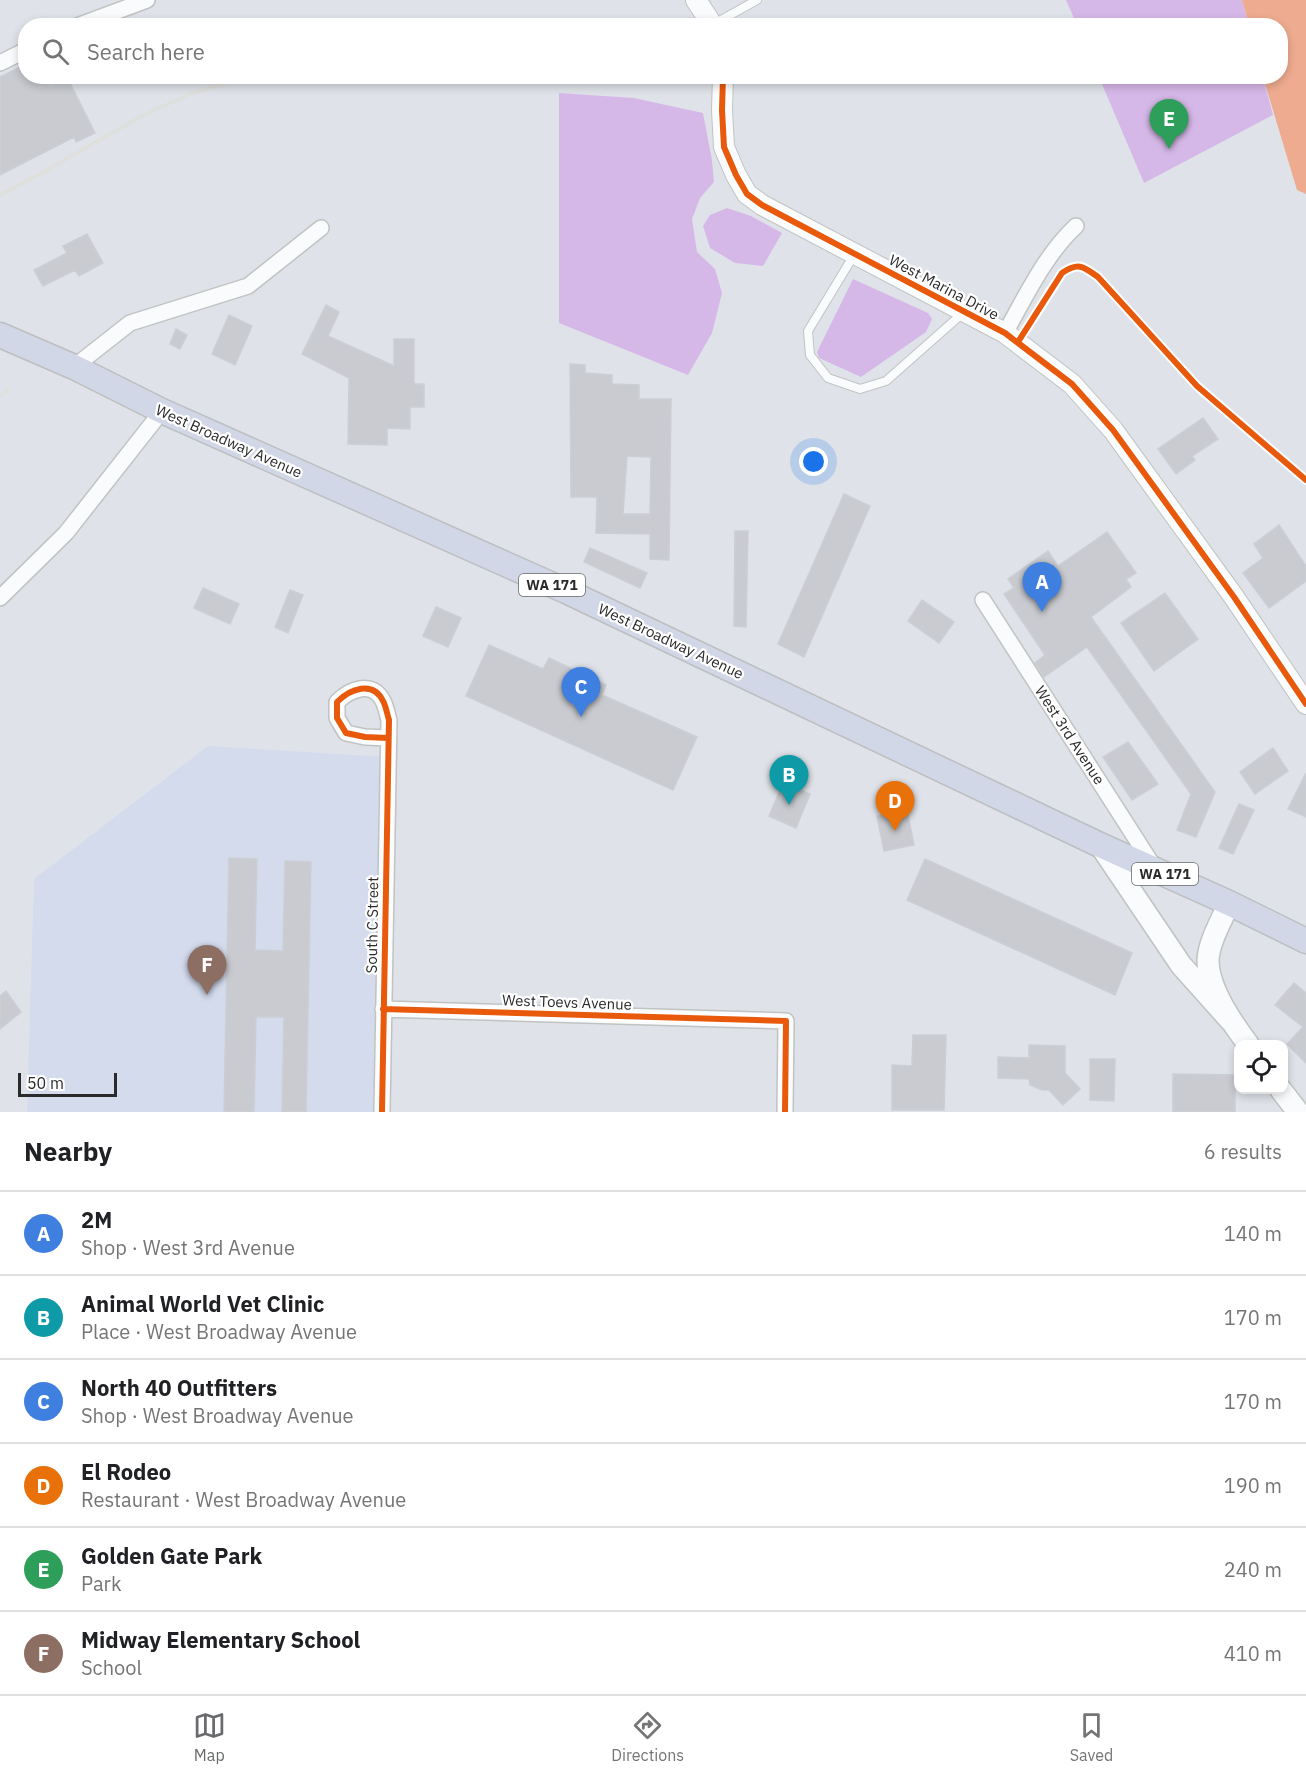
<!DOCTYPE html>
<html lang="en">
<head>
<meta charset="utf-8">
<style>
  :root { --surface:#fff; --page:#f6f6f6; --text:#202124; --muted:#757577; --line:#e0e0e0; --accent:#696b6d }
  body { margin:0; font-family:"IBM Plex Sans",sans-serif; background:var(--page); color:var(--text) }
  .controls { position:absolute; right:18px; bottom:18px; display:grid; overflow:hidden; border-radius:12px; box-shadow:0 3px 9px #0003 }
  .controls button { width:54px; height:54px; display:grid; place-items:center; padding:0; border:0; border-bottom:2px solid var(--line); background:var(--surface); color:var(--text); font:30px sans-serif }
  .scale { position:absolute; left:18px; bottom:15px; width:99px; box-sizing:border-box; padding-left:6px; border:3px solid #2a2a2a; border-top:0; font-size:16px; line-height:21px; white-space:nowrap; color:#2a2a2a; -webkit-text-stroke:4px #fff; paint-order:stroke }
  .you { position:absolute; left:814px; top:462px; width:21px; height:21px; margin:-15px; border:4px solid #fff; border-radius:50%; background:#1a73e8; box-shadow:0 0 0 9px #1a73e833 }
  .badge { display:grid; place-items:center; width:39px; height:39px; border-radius:50%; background:var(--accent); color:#fff; font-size:20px; font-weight:700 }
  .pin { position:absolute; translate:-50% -50px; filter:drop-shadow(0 2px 3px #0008) }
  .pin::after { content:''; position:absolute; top:32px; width:21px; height:18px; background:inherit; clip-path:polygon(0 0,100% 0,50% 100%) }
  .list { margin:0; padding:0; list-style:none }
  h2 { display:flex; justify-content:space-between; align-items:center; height:78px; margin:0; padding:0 24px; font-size:26px }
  h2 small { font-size:20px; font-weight:400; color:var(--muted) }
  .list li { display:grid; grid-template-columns:39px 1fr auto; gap:18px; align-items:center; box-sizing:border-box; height:84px; padding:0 24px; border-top:2px solid var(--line) }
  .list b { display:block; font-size:22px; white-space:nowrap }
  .list p { margin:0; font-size:20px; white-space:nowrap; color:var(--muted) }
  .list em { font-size:20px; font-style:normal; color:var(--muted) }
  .icon { flex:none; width:33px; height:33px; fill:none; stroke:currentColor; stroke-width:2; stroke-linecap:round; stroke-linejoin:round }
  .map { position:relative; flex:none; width:1306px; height:1112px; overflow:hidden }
  .search { position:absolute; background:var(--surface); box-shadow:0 3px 9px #0003; left:18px; right:18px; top:18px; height:66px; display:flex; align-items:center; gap:15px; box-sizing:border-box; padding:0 21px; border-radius:24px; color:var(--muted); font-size:22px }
  .sheet { height:582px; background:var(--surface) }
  nav { display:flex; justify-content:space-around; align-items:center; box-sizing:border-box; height:84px; border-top:2px solid var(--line); background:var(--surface); font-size:16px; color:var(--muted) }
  nav a { display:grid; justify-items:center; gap:3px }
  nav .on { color:var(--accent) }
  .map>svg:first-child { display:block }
  .education { fill:#d3dbed }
  .green { fill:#d6b8e8 }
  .water { fill:#eeab8f }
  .building { fill:#c9cbd0; stroke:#cbcfd4; stroke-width:1.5; fill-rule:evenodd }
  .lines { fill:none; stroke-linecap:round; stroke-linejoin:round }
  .service-casing { stroke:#c1c3c2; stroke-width:10 }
  .minor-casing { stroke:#c1c3c2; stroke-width:18 }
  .tertiary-casing { stroke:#c1c3c2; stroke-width:22 }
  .secondary-casing { stroke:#c1c3c2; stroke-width:24 }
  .primary-casing { stroke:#bdbec0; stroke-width:27 }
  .service { stroke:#fafbfc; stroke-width:8 }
  .minor { stroke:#fafbfc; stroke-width:15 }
  .tertiary { stroke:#fafbfc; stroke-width:20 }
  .secondary { stroke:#fafbfc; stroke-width:21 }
  .primary { stroke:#d2d7e7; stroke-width:24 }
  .rail { stroke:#dfdfdd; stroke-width:4 }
  .cycleway-casing { stroke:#fff; stroke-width:10 }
  .cycleway { stroke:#e8590c; stroke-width:6 }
  .labels { text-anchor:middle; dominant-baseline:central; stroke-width:4.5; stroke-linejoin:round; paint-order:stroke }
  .shield { fill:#fff; stroke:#6a6a6a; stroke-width:1.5 }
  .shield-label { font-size:14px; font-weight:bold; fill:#2a2a2a }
  .street-label { font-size:15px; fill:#2a2a2a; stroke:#fff }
</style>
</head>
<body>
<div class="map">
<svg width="1306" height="1112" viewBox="0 0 1306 1112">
  <rect width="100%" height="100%" fill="#dfe3e9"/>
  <path class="education" d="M208,746L387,757L382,1112H27L34,879Z"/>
  <path class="green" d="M1066,0H1242L1249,25H1077Z
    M1099,77H1263L1273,115L1144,183Z
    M559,93L634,98L703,113L712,160L714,182L700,198L692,219L697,252L715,269L722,293L712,333L688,375L559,323Z
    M727,208L751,216L782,233L763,266L735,263L710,248L703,226L710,215Z
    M853,279L928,313L932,319L926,332L861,377L819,358L817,352Z"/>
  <path class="water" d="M1242,0H1306V194L1297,190L1263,77L1280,76V26L1249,25Z"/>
  <path class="building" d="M26,64V76H45L50,86L67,77L95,133L76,142L74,137L0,175V77Z
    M87,234L103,263L79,276L75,270L43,286L34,270L67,253L63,246Z
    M326,305L339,312L328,336L394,366V339H414V384H424V407H410V429L387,428V445L348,444L349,378L302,354Z
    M229,315L252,326L235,365L212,354Z
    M176,329L187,335L180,349L170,344Z
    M570,364L585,365V373L612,375V384L639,385V399H671L669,560L650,559V534L596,533L597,497H571ZM627,456L651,457L650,514H623Z
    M1203,418L1218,439L1192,456L1195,460L1176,474L1158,449Z
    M844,494L870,506L804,657L778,644Z
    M1279,525L1306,566V581L1269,608L1243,573L1263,558L1254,544Z
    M735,531H748L746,627L734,626Z
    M1107,532L1136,573L1126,579L1131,587L1091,617L1215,792L1196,837L1177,830L1191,794L1087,647L1044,677L1035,663L1045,655L1004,594L1014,588L1008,579L1048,551L1058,566Z
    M590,548L647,573L640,588L584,562Z
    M203,588L239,604L230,624L194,608Z
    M290,590L303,595L288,633L275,627Z
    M1165,593L1198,639L1154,671L1121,623Z
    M922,600L954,622L939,643L908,621Z
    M436,607L461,618L448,647L423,636Z
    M489,645L543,669L549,658L606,685L602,695L697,737L673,790L466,696Z
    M1128,742L1158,784L1132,800L1103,757Z
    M1273,748L1288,771L1255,794L1240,772Z
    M1306,773V817L1288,809Z
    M783,783L810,794L796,828L769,816Z
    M1239,804L1254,810L1233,854L1219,848Z
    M907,810L914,845L884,851L877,816Z
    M229,858L257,859L255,950L283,951L285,861L311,862L306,1112H282L284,1017H256L254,1112H224Z
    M925,859L1132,953L1115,995L907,900Z
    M1294,983L1306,993V1063L1287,1044L1303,1027L1275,1005Z
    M6,991L21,1012L0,1029V996Z
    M913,1035H946L944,1110H892V1065L912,1066Z
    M1029,1045L1065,1046V1073L1080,1089L1063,1105L1049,1090H1042L1030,1085L1029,1079L998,1078V1057L1029,1058Z
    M1090,1059H1115L1114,1101L1090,1100Z
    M1173,1074L1235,1075V1112H1173Z"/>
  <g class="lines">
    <g class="service-casing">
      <path id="service" d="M714,24L757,0
        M854,255L808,331L810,355L828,378L860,389L886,381L963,313"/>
    </g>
    <g class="minor-casing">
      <path id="minor" d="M77,26L147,0
        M0,63L26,50
        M1005,333C1026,296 1045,255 1076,226
        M74,367L130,323L248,286L321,228
        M0,598L66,533L162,411
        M983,600L1154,867
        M383,1009L786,1021L785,1112
        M382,1112L389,720C387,714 386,706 383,701C373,680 350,689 337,702V718L346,733L365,737L388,738"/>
    </g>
    <g class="tertiary-casing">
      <path id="tertiary" d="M696,0L713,26
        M723,76L722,110L724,147L736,175L747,194L762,205L1005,333L1072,384L1113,430L1234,597L1306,704"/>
    </g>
    <g class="secondary-casing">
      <path id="secondary" d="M1100,845L1181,965L1231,1021
        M1229,903C1222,920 1209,941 1208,960C1208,989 1232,1023 1248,1044
        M1281,1090L1298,1112"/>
    </g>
    <g class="primary-casing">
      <path id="primary" d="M0,335L74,367L162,411L566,591L1100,845L1229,903L1306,941"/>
    </g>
    <use href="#service" class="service"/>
    <use href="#minor" class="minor"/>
    <use href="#tertiary" class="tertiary"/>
    <use href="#secondary" class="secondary"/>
    <use href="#primary" class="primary"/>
    <path class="rail" d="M306,76L407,79
      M0,195L38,175L140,117L192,93L238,80L258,76
      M0,396L7,389"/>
    <g class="cycleway-casing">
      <path id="cycleway" d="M723,76L722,110L724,147L736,175L747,194L762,205L1005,333L1072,384L1113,430L1234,597L1306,704
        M1018,342L1062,273C1078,262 1083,266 1098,277L1197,386L1306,480
        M383,1009L786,1021L785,1112
        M382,1112L389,720C387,714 386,706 383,701C373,680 350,689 337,702V718L346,733L365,737L388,738"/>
    </g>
    <use href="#cycleway" class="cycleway"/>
  </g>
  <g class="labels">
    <g class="shield">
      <rect x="519" y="574" width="66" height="22" rx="4.5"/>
      <rect x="1132" y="863" width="66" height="22" rx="4.5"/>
    </g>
    <g class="shield-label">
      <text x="552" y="585">WA 171</text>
      <text x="1165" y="874">WA 171</text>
    </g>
    <g class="street-label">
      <text transform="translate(944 287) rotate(28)">West Marina Drive</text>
      <text transform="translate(229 441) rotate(24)">West Broadway Avenue</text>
      <text transform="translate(671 641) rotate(25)">West Broadway Avenue</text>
      <text transform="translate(1070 735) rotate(57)">West 3rd Avenue</text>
      <text transform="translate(372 925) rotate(-89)">South C Street</text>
      <text transform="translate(567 1002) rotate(2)">West Toevs Avenue</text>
    </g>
  </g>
</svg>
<div class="controls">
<button><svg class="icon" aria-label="locate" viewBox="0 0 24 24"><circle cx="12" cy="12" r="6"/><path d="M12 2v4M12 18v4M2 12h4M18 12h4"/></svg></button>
</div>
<div class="scale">50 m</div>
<div class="you"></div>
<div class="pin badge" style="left:1042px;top:612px;background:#3f7fe0">A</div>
<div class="pin badge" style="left:789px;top:805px;background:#0f9aa8">B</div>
<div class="pin badge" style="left:581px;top:717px;background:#3f7fe0">C</div>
<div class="pin badge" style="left:895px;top:831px;background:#e8710a">D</div>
<div class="pin badge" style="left:1169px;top:149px;background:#2e9e5b">E</div>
<div class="pin badge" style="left:207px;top:995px;background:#8d6e63">F</div>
<div class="search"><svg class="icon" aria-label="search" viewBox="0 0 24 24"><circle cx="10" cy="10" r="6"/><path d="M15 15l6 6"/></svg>Search here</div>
</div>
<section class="sheet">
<h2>Nearby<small>6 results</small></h2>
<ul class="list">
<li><span class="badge" style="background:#3f7fe0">A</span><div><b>2M</b><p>Shop · West 3rd Avenue</p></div><em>140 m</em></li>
<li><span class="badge" style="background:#0f9aa8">B</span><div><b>Animal World Vet Clinic</b><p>Place · West Broadway Avenue</p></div><em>170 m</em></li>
<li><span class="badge" style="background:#3f7fe0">C</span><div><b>North 40 Outfitters</b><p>Shop · West Broadway Avenue</p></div><em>170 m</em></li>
<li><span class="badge" style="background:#e8710a">D</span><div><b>El Rodeo</b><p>Restaurant · West Broadway Avenue</p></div><em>190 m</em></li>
<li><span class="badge" style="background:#2e9e5b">E</span><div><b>Golden Gate Park</b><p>Park</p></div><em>240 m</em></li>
<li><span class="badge" style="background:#8d6e63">F</span><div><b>Midway Elementary School</b><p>School</p></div><em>410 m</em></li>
</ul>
</section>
<nav>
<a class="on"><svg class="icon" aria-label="map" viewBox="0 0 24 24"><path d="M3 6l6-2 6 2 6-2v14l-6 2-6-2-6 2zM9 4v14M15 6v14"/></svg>Map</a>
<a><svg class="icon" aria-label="directions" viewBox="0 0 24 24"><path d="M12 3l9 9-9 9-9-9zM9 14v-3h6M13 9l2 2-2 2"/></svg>Directions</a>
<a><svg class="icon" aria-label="saved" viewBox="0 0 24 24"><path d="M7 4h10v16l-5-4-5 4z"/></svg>Saved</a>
</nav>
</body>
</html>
